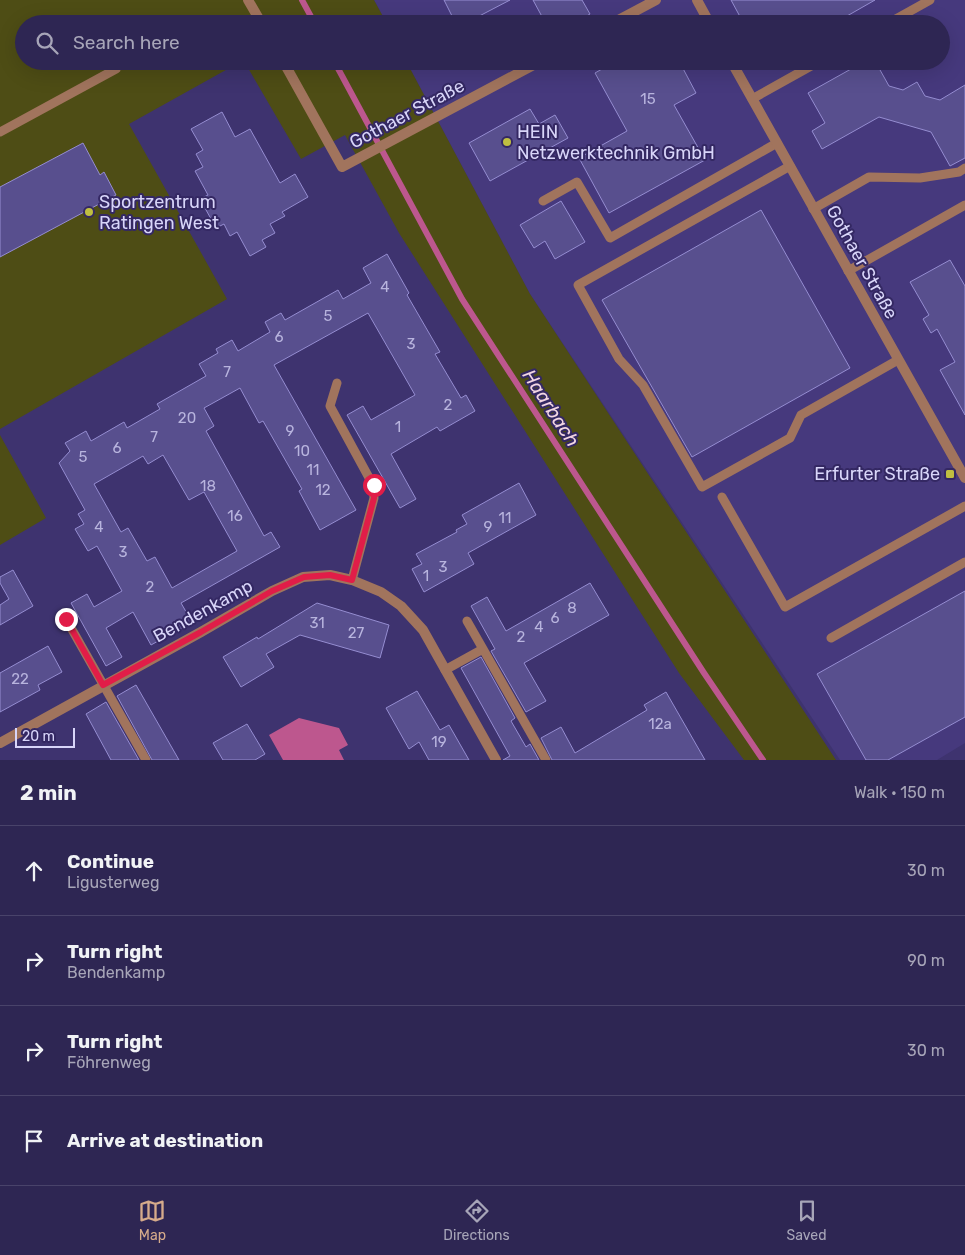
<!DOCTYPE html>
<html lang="en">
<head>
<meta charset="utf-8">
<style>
  :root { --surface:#2e2653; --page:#3a325d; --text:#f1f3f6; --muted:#a7a5b8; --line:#49436a; --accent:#d6ab8b }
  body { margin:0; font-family:Rubik,sans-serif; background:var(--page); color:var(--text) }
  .scale { position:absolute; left:15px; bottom:12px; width:60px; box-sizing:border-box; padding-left:5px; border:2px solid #d8d5f9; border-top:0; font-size:14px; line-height:18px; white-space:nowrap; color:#d8d5f9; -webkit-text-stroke:4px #342863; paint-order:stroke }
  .stop { position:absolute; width:15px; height:15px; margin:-11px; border:4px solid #e11d48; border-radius:50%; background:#fff }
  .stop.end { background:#e11d48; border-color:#fff; box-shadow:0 1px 5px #0008 }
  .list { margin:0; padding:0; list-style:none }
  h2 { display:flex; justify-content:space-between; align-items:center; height:65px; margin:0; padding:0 20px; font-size:21px }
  h2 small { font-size:16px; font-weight:400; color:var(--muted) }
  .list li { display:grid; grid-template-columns:32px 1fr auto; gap:15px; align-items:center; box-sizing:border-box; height:90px; padding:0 20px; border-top:1px solid var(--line) }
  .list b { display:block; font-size:19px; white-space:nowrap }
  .list p { margin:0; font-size:16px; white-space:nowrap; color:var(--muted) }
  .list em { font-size:16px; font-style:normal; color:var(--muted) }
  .icon { flex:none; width:28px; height:28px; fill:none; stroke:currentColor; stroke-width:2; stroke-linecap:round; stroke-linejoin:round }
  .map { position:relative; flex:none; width:965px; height:760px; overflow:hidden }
  .search { position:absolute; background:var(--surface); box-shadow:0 5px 20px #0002; left:15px; right:15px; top:15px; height:55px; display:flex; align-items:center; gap:12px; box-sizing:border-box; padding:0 18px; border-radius:28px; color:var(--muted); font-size:19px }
  .sheet { height:425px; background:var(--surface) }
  nav { display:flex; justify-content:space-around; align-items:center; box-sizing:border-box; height:70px; border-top:1px solid var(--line); background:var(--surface); font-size:14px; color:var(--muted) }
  nav a { display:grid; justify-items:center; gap:2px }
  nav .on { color:var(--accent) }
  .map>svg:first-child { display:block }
  .built { fill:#46397d }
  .green { fill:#4e4d15 }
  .water { fill:#bd578e }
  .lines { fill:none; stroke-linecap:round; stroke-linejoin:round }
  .stream { stroke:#bd578e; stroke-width:6 }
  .building { fill:#584f8e; stroke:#958dd1; fill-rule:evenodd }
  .lane { stroke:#a1745d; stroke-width:9 }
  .street { stroke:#a1745d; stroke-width:10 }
  .route { stroke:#e11d48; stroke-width:6 }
  .poi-dot { fill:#bfbe41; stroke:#342863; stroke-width:2 }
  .labels { text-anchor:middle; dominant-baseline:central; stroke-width:4; stroke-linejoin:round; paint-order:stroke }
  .number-label { font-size:15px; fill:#b8b4de }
  .street-label { font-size:18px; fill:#d8d5f9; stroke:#342863 }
  .poi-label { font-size:18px; fill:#d8d5f9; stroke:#342863; text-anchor:start }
  .water-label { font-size:19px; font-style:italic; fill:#f2d6e3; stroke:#342863 }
</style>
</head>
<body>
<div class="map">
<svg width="965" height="760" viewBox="0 0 965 760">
  <rect width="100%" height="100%" fill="#3e336f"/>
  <path class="built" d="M374,0H965V743L937,760H840L530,294L406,61H941V24H387Z"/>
  <path class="green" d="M0,0H374L387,24H24V61H242L129,124L227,299L0,429Z
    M244,61H406L530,294L836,760H744L679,673L399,233L345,135L301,159Z
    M0,435L46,518L0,545Z"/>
  <path class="water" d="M299,718L339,728L348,745L339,750L344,760H283L269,735Z"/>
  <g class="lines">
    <path class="stream" d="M302,0L315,24
      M334,61L462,299L704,673L763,760"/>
  </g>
  <path class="building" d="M444,0H510L464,24H456Z
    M533,0H582L590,14L573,24H546Z
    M731,0H875L833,24H744Z
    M616,61H679L696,93L674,105L705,160L609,213L579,158L627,131L595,73Z
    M847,61H875L889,86L903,90L917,82L925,96L940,100L965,85V158L950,166L931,132L879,117L822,149L812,131L825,123L808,93L851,69Z
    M530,109L539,124L555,115L568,138L490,181L469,143Z
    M222,112L235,137L250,129L280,183L295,174L308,197L282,212L285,216L270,224L275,233L262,240L266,247L250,256L237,232L230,236L224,224L216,228L200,199L208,195L195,171L203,167L196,154L203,150L191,129Z
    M83,143L100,175L104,172L116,195L0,257V187Z
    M561,201L585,242L555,259L545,241L534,248L520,225Z
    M761,210L850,368L692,457L602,300Z
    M387,254L409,293L407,295L440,352L435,354L461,398L466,395L475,411L440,431L437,427L391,454L416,499L400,508L347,415L363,406L371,420L415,395L368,313L274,365L356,510L320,530L299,491L302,489L291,470L263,421L259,423L240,388L204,408L214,426L206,431L264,536L271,532L280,547L181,603L192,622L151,645L133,612L106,628L122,657L106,666L71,603L87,594L94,607L122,591L97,546L88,551L75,529L84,524L78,514L85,510L59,463L70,451L65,443L86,431L91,441L124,422L127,428L160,409L157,404L206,376L199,364L218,353L216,349L232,340L238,351L270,332L265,322L281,313L285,320L338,290L343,299L371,283L363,268ZM163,455L189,500L204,492L237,551L172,588L155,557L147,561L128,528L121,532L94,484L143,456L148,464Z
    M950,260L965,286V415L940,370L955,362L937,329L931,333L923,319L929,315L910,282Z
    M519,483L536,515L468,553L474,564L424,592L412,569L422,564L416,554L457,532L456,530L467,524L462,515Z
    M13,570L33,606L0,625V605L9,599L0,583V577Z
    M590,583L609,615L524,663L546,701L526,712L491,651L495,649L471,606L487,597L506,631Z
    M965,591V717L888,760H866L817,674Z
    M317,603L389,625L380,658L300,635L266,654L274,667L241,687L223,657L257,637L258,639Z
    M48,646L62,672L38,685L40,690L0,712V673Z
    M481,657L515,718L511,721L526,747L530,744L539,760H503L510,756L461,668Z
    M136,685L179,760H152L117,696Z
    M417,691L440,730L449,725L469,760H429L419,742L409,749L386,708Z
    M666,692L705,760H552L541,738L561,727L575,753L647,710L644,705Z
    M106,702L139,760H111L86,714Z
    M247,724L265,754L255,760H223L213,743Z"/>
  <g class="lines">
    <path class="lane" d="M887,24L930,0
      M752,99L820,61
      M0,132L116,69L112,61
      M790,166L578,285L619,359L643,385L702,487L790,438L801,415L898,360
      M543,201L577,182L610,238L777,143
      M813,209L869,177L920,178L959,172L965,168
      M848,271L965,205
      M337,383L330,406L373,485L374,498L352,580
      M722,497L785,607L965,506
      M66,619L146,760
      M467,621L483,649
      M831,638L965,562
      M445,670L483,649L546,760"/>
    <path class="street" d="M248,0L262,24
      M697,0L710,24
      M611,24L656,0
      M283,61L342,167L541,61
      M731,61L965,478
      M0,743L201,632L272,591L303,577L330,575L352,580L381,592L401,606L423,630L496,760"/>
  </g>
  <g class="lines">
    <path class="route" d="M66,619L103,685L201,632L272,591L304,577L330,575L352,580L374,498V485"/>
  </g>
  <g class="poi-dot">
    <circle cx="507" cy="142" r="5"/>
    <circle cx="89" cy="212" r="5"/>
    <rect x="945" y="469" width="10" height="10" rx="2.5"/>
  </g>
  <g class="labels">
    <g class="number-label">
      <text x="648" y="99">15</text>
      <text x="385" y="287">4</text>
      <text x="328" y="316">5</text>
      <text x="279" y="337">6</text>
      <text x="411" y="344">3</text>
      <text x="227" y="372">7</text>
      <text x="448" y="405">2</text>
      <text x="187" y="418">20</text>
      <text x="398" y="427">1</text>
      <text x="290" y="431">9</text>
      <text x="154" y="437">7</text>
      <text x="117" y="448">6</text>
      <text x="302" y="451">10</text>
      <text x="83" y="457">5</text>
      <text x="313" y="470">11</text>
      <text x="208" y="486">18</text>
      <text x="323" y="490">12</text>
      <text x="235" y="516">16</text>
      <text x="505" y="518">11</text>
      <text x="99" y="527">4</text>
      <text x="488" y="527">9</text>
      <text x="123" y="552">3</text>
      <text x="443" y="567">3</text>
      <text x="426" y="576">1</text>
      <text x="150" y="587">2</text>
      <text x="572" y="608">8</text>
      <text x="555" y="618">6</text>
      <text x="317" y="623">31</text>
      <text x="539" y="627">4</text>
      <text x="356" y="633">27</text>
      <text x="521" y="637">2</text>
      <text x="20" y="679">22</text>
      <text x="660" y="724">12a</text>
      <text x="439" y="742">19</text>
    </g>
    <g class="street-label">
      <text transform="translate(407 114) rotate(-28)">Gothaer Straße</text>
      <text transform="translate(862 262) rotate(61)">Gothaer Straße</text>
      <text transform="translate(203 611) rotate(-29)">Bendenkamp</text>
    </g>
    <g class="poi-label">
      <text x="517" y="132">HEIN<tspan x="517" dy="21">Netzwerktechnik GmbH</tspan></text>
      <text x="99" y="202">Sportzentrum<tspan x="99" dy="21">Ratingen West</tspan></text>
      <text x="940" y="474" text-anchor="end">Erfurter Straße</text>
    </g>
    <g class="water-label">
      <text transform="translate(551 408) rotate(57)">Haarbach</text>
    </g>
  </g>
</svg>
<div class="scale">20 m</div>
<div class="stop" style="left:374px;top:485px"></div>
<div class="stop end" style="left:66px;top:619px"></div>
<div class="search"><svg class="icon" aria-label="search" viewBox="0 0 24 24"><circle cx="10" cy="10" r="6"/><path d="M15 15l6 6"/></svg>Search here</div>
</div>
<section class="sheet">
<h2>2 min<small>Walk · 150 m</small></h2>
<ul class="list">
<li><svg class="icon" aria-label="ahead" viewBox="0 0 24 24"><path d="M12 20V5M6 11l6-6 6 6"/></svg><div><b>Continue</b><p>Ligusterweg</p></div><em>30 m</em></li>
<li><svg class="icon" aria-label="right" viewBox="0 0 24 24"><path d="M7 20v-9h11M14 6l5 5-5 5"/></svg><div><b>Turn right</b><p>Bendenkamp</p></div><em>90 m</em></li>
<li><svg class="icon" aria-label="right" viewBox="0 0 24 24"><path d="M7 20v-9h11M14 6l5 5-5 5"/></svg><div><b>Turn right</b><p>Föhrenweg</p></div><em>30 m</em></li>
<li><svg class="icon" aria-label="arrive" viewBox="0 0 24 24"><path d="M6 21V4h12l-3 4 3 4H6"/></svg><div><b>Arrive at destination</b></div></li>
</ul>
</section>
<nav>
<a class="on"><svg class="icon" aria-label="map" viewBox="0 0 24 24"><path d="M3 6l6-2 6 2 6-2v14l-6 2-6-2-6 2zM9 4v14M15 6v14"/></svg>Map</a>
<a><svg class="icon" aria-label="directions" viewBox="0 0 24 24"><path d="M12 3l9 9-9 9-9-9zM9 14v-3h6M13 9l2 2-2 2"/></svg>Directions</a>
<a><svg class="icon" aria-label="saved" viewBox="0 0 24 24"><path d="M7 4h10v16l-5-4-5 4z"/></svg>Saved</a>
</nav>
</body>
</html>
